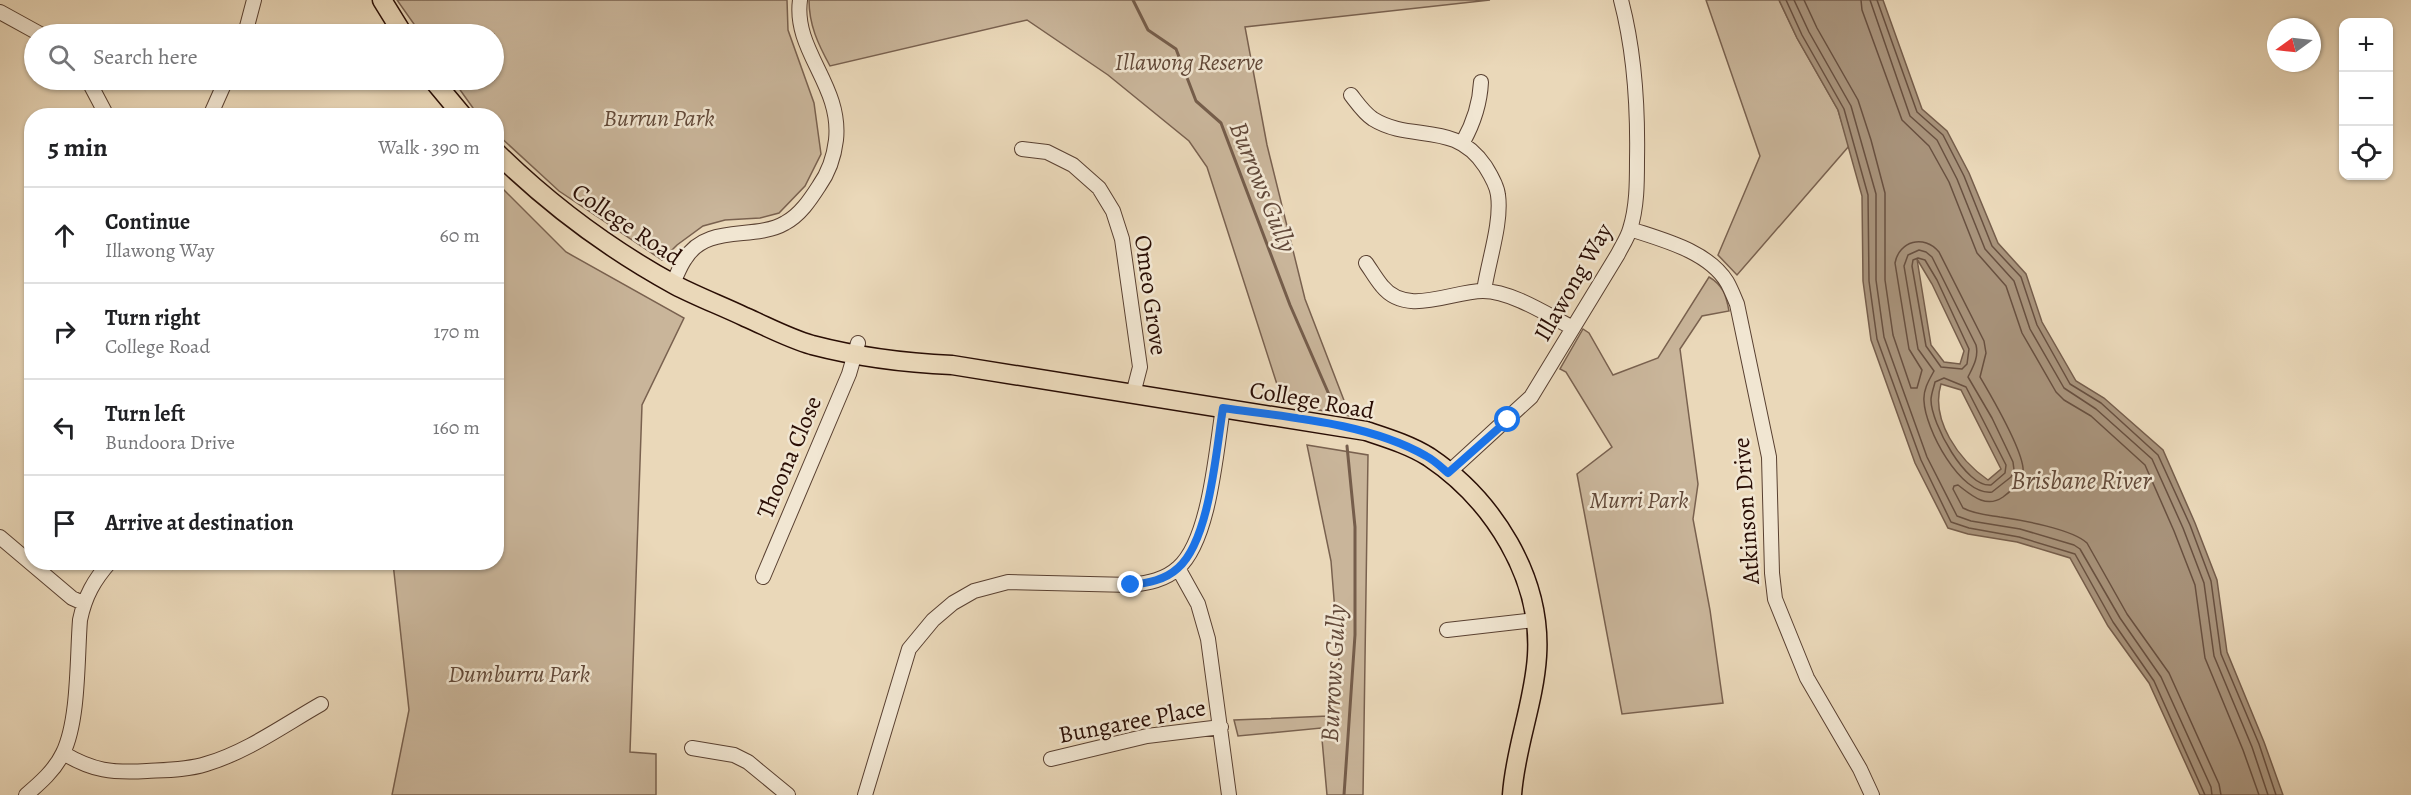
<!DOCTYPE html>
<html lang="en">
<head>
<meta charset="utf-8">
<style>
  :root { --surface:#fff; --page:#f6f6f6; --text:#202124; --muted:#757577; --line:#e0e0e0 }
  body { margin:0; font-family:Alegreya,serif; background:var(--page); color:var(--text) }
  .controls { position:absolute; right:18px; top:18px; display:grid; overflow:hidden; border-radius:12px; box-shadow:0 2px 4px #0004 }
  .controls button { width:54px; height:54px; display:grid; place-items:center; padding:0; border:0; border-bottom:2px solid var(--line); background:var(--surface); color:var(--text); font:30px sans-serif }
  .compass { position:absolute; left:2267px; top:18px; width:54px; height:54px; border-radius:50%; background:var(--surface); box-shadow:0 2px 4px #0004; rotate:255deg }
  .stop { position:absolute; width:18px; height:18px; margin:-14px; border:4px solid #1a73e8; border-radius:50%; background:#fff }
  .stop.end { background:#1a73e8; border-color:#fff; box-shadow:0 2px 6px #0008 }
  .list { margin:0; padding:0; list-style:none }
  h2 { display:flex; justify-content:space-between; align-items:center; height:78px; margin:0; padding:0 24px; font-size:26px }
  h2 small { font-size:20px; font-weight:400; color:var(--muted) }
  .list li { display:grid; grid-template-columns:39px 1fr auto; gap:18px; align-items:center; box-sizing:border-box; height:96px; padding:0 24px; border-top:2px solid var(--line) }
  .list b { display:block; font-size:22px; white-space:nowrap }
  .list p { margin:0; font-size:20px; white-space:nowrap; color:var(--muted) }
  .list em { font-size:20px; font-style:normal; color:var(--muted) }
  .icon { flex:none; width:33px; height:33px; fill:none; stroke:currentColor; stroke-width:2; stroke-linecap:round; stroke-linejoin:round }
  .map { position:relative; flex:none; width:2411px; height:795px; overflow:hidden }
  .search { position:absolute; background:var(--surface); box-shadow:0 2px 4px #0004; left:24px; top:24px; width:480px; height:66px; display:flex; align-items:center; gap:15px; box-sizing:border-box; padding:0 21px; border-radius:33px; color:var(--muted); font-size:22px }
  .panel { position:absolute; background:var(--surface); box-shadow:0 2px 4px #0004; left:24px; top:108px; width:480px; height:462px; border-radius:24px }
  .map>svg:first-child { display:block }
  .green { fill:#c9b59a; stroke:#79614f; stroke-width:1.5 }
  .water { fill:#a8937b; stroke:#755d4b; stroke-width:1.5; fill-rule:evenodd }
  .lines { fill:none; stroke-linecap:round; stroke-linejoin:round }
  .shore { stroke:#685040; stroke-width:1.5 }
  .stream { stroke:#755d4b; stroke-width:3 }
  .minor-casing { stroke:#594031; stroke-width:16 }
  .major-casing { stroke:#290d04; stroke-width:21 }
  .minor { stroke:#f1e6d2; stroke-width:14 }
  .major { stroke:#ead8b9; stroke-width:18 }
  .route { stroke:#1a73e8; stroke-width:8 }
  .labels { text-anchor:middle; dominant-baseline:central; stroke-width:5; stroke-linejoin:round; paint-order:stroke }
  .park-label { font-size:24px; font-style:italic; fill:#614838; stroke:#f1e6d2 }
  .street-label { font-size:24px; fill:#290d04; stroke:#f1e6d2 }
  .water-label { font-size:26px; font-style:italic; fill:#62493a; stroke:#f1e6d2 }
</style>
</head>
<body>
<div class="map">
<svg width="2411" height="795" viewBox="0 0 2411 795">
  <rect width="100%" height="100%" fill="#ead8b9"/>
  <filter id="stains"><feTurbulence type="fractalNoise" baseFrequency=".00333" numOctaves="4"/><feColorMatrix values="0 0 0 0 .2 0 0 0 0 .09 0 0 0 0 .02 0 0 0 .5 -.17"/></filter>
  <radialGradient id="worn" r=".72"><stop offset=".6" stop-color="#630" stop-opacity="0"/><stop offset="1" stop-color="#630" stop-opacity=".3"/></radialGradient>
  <path class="green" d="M397,0H787L788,30L814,103L821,154L805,186L779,213L760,218L725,220L703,226L677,245L662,260L559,191L497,134L496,116L478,115L453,80H494V34H421Z
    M809,0H1490L1245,27L1267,145L1305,299L1350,416L1283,403L1207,167L1189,141L1108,75L1027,20L830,66C818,44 809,25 809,0Z
    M1706,0H1779L1797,38L1838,110L1849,146L1737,275L1718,255L1760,156Z
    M497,183L566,252L684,318L642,405L630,752L656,754V795H392L409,710L393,563L496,562Z
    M1709,277C1723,285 1726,295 1729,311L1702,316L1680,349L1698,484L1693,519L1710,610L1723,703L1622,714L1577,474L1612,447L1566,372L1560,369L1583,329L1589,333L1613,375L1658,358Z
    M1307,445L1368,455L1363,795H1327L1321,728L1238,736L1234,720L1328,716L1340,675L1331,561Z"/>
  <path class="water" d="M1779,0H1883L1922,109L1947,131L1969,173L1998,243L2026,274L2042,322L2076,381L2104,398L2163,450L2195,523L2217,580L2227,652L2264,742L2283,795H2200L2149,683L2108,626L2070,558L2017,542L1968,534L1948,528L1915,463L1871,340L1863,281L1862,196L1838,110L1797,38ZM1917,259L1932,284L1964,351L1960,364L1944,362L1931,345ZM1941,384L1961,390L2001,469L1988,480C1959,460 1930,420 1941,384Z"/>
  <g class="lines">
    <path class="shore" d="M1786,0L1802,35L1844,109L1868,195L1869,281L1877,339L1921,460L1951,522L1969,528L2019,537L2075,554L2113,622L2154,681L2205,795
      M1794,0L1809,32L1851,106L1876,194V280L1884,337L1927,457L1957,516L1971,521L2020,529L2074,545L2080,549L2120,618L2161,677L2211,787L2212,795
      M1804,0L1817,28L1858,100L1871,140L1885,193V280L1893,335L1911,388H1917L1922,370L1909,349L1895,263C1899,241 1924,234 1939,252L1984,341L1986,353L1980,377C1990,394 2026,455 2023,473C2021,483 2011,491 2003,497C1986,509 1971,495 1958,485L1954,486L1953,489L1963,508C1974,514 1988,515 2000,517C2021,520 2072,529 2087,543L2127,614L2169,673L2219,784L2221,795
      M1861,0L1862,10L1902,120L1929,146L1949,182L1977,253L2006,286L2022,333L2056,392L2064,400L2091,416L2145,465L2174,531L2195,585L2205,658L2243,750L2259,795
      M1870,0L1910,116L1937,140L1957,179L1985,249L2014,281L2030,329L2064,388L2096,409L2152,459L2183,528L2204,583L2214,656L2252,747L2268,795
      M1877,0L1917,112L1943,135L1964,176L1992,246L2021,277L2037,325L2070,384L2101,403L2158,455L2190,525L2211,581L2221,654L2259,744L2276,795
      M1919,250L1926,252L1932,257L1976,345C1979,357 1973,367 1968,377L1992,418L2013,462L2014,470L2011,477L1992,492C1960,496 1925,428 1924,401C1923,390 1929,380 1934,371L1918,349L1904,266L1908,255Z
      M1918,258L1925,260L1937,280L1969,349L1967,364L1962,369L1941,367L1926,346L1912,266L1913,260Z
      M1944,378L1966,387L2006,465L2005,473L1991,485C1966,488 1931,423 1931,400C1931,394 1934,387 1935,382Z"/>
    <path class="stream" d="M1133,0L1148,30L1176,49L1196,101L1221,123L1290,305L1334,406
      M1344,795L1355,635V527L1347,446"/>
    <g class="minor-casing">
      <path id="minor" d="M0,12L40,34
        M245,34L254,0
        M88,80L107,116
        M1351,95C1358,104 1364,113 1373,119C1412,143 1454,120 1485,166C1490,174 1497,185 1498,195C1502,223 1488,262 1484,291
        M210,116L226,80
        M1463,142C1473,124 1480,103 1481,82
        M1022,149L1047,152L1073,165L1099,188L1113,211L1122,239L1140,367L1133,394
        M1630,229C1663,240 1708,251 1727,282C1731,289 1734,297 1737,304L1769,457L1772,573L1775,599L1807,678L1860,769L1872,795
        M1366,263C1371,270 1376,279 1382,286C1407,317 1451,291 1483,291C1511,291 1548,315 1573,328
        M673,283C677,275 680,266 685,259C707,223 754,241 785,223C800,215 810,200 819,186C829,172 834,157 836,140C842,85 793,51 800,0
        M1448,473L1531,397L1618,254C1622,246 1628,237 1630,229C1637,207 1637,183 1637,160C1638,106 1635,53 1621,0
        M0,537L72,598L83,603
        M1178,568L1198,604L1208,639L1229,795
        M763,577L849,374L858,343
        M1447,630L1535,620
        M692,748L734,755L748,762L788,795
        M63,753C93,771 112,773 147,771C166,770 187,770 206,764C247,752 284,725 321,704
        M1051,759L1147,736L1221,727
        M26,795C40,783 55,770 63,753C79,720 77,658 80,620C85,596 94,580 110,562
        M865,795L909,649L933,620L953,603L974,591L1008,582L1131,585C1148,583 1165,580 1178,568C1210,540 1216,450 1223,408"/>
    </g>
    <g class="major-casing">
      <path id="major" d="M382,0L403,34
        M433,80L463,116
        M496,152C549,204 609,249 675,285C698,297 722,306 745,317C768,327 788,338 812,345C858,357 904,363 952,365L1366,431C1387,438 1410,445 1429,457C1493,500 1542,577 1537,656C1534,704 1515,748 1512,795"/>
    </g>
    <use href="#minor" class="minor"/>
    <use href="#major" class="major"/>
  </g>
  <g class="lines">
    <path class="route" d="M1131,585C1148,583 1165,580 1178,568C1210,540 1216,450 1223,408C1287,417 1369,423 1426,456C1434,460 1441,467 1448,473L1508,420"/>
  </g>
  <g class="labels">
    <g class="park-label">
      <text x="1189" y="62">Illawong Reserve</text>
      <text x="659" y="118">Burrun Park</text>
      <text x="1639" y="500">Murri Park</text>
      <text x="519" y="674">Dumburru Park</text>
    </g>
    <g class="street-label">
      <text transform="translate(627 224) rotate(34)">College Road</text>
      <text transform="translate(1573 282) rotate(-60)">Illawong Way</text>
      <text transform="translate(1151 295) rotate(82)">Omeo Grove</text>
      <text transform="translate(1312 400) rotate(10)">College Road</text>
      <text transform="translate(789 457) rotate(-67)">Thoona Close</text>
      <text transform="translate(1746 511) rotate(-94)">Atkinson Drive</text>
      <text transform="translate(1132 721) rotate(-11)">Bungaree Place</text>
    </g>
    <g class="water-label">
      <text transform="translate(1263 187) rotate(68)">Burrows Gully</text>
      <text x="2081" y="480">Brisbane River</text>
      <text transform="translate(1333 673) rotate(-87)">Burrows Gully</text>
    </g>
  </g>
  <rect width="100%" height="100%" filter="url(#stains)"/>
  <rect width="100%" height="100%" fill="url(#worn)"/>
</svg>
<div class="controls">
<button>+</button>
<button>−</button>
<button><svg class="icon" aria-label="locate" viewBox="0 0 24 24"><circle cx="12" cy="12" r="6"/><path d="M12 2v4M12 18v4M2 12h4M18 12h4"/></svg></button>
</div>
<svg class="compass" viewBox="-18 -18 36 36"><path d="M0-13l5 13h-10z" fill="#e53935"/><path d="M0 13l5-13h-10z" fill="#757577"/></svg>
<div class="stop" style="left:1508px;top:420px"></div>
<div class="stop end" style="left:1131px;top:585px"></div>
<div class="search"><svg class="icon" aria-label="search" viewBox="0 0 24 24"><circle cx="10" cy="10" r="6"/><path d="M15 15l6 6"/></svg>Search here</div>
<section class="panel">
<h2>5 min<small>Walk · 390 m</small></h2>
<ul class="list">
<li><svg class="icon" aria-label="ahead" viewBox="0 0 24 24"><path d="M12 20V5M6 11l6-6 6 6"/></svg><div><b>Continue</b><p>Illawong Way</p></div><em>60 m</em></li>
<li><svg class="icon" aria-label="right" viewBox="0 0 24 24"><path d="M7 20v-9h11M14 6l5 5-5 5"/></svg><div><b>Turn right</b><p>College Road</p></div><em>170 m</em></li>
<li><svg class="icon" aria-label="left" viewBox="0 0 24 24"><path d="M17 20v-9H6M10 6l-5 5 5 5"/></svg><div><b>Turn left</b><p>Bundoora Drive</p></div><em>160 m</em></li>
<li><svg class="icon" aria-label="arrive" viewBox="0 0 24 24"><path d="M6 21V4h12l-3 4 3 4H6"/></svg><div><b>Arrive at destination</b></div></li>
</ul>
</section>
</div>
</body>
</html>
